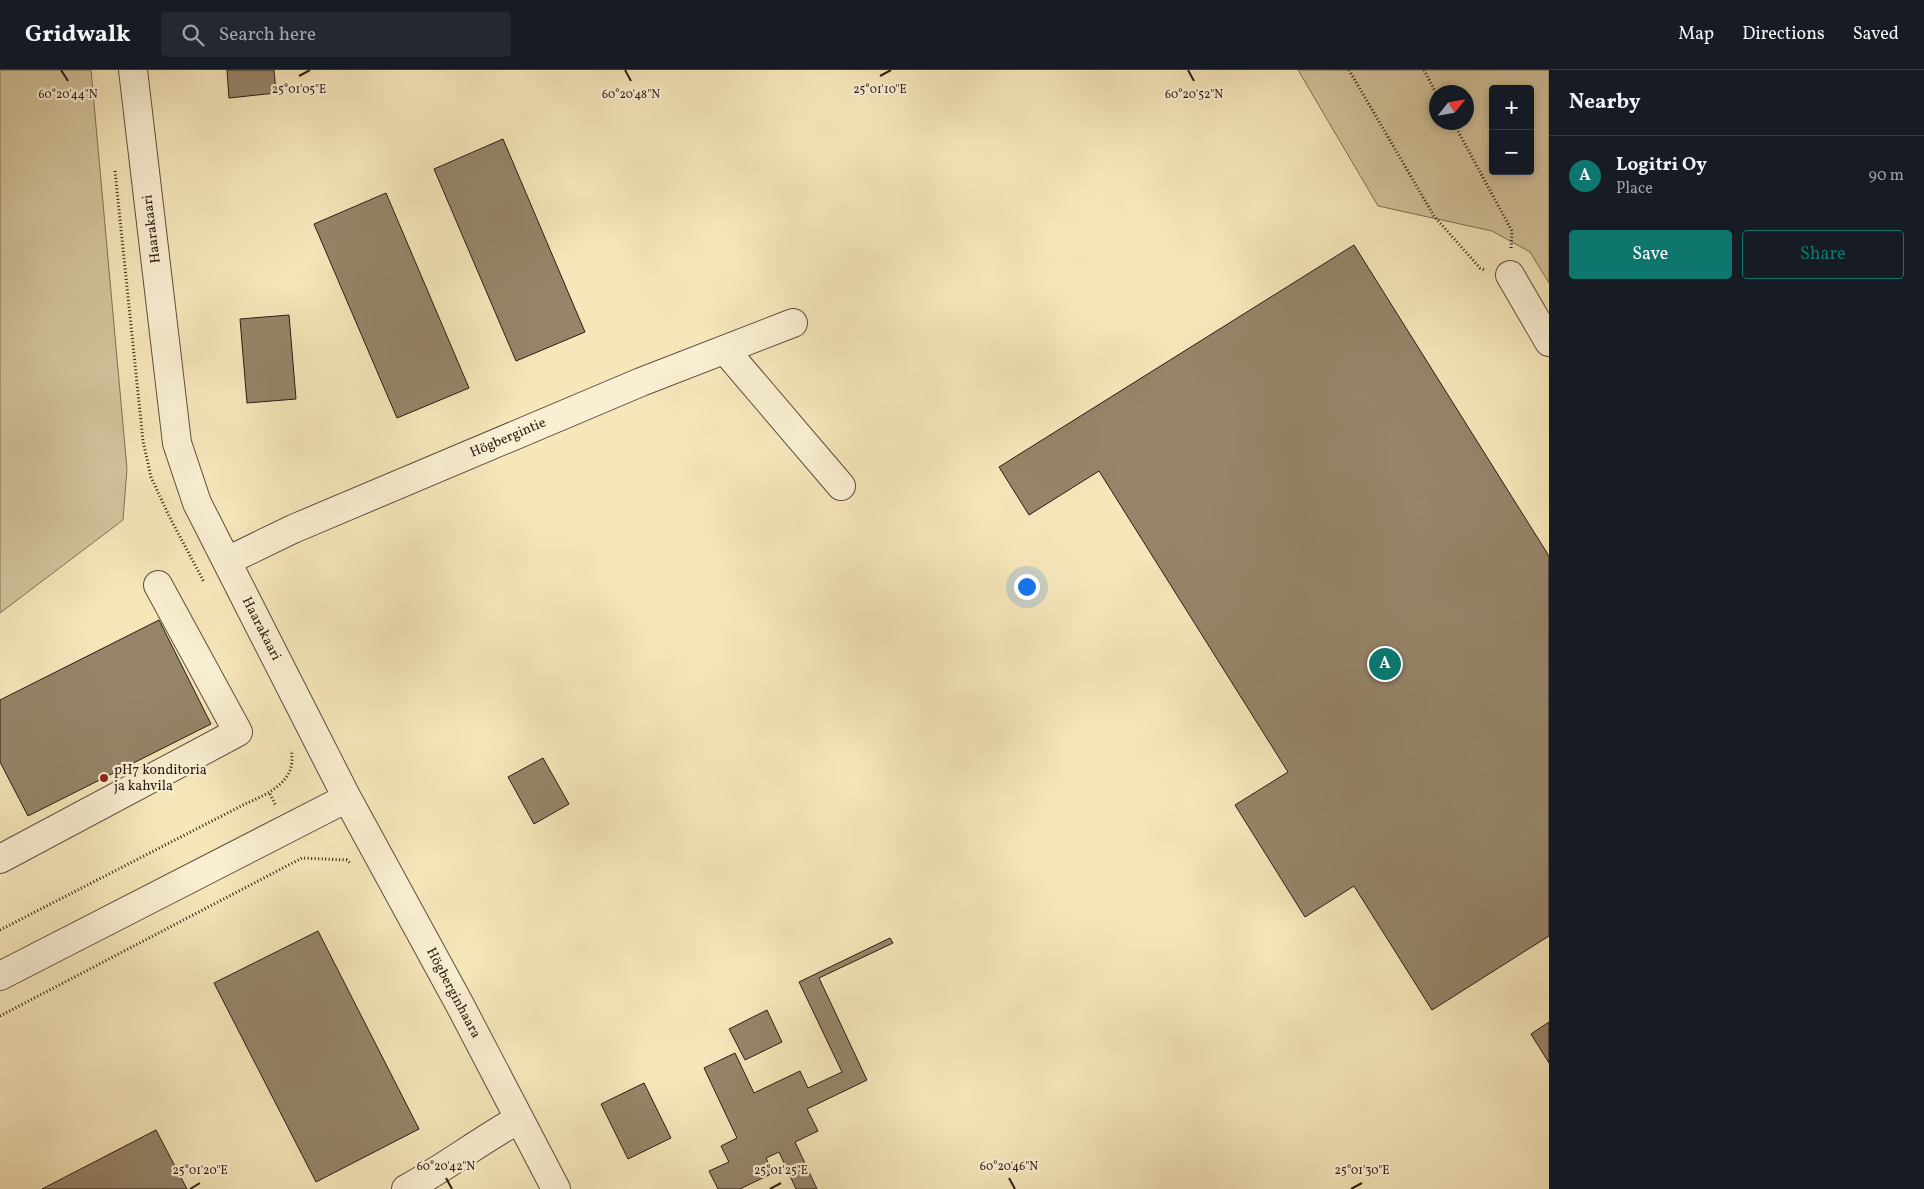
<!DOCTYPE html>
<html lang="en">
<head>
<meta charset="utf-8">
<style>
  :root { --surface:#171b24; --page:#242831; --text:#f1f3f6; --muted:#9ea1a6; --line:#363941; --accent:#0f766e }
  body { margin:0; font-family:Vollkorn,serif; background:var(--page); color:var(--text) }
  .controls { position:absolute; right:15px; top:15px; display:grid; overflow:hidden; border-radius:5px; box-shadow:0 2px 8px #0003 }
  .controls button { width:45px; height:45px; display:grid; place-items:center; padding:0; border:0; border-bottom:1px solid var(--line); background:var(--surface); color:var(--text); font:25px sans-serif }
  .compass { position:absolute; left:1429px; top:15px; width:45px; height:45px; border-radius:50%; background:var(--surface); box-shadow:0 2px 8px #0003; rotate:59deg }
  .you { position:absolute; left:1026px; top:516px; width:18px; height:18px; margin:-12px; border:4px solid #fff; border-radius:50%; background:#1a73e8; box-shadow:0 0 0 8px #1a73e833 }
  .badge { display:grid; place-items:center; width:32px; height:32px; border-radius:50%; background:var(--accent); color:#fff; font-size:16px; font-weight:700 }
  .pin { position:absolute; translate:-50% -50%; border:2px solid #fff; box-shadow:0 1px 5px #0006 }
  .list { margin:0; padding:0; list-style:none }
  h2 { display:flex; justify-content:space-between; align-items:center; height:65px; margin:0; padding:0 20px; font-size:21px }
  h2 small { font-size:16px; font-weight:400; color:var(--muted) }
  .list li { display:grid; grid-template-columns:32px 1fr auto; gap:15px; align-items:center; box-sizing:border-box; height:80px; padding:0 20px; border-top:1px solid var(--line) }
  .list b { display:block; font-size:19px; white-space:nowrap }
  .list p { margin:0; font-size:16px; white-space:nowrap; color:var(--muted) }
  .list em { font-size:16px; font-style:normal; color:var(--muted) }
  .actions { display:flex; gap:10px; padding:15px 20px }
  .actions a { flex:1; padding:11px 0; border:1px solid var(--accent); border-radius:5px; text-align:center; font-size:18px; color:var(--accent) }
  .actions .main { background:var(--accent); color:#fff }
  .icon { flex:none; width:28px; height:28px; fill:none; stroke:currentColor; stroke-width:2; stroke-linecap:round; stroke-linejoin:round }
  .map { position:relative; flex:none; width:1549px; height:1119px; overflow:hidden }
  header { display:flex; align-items:center; gap:30px; box-sizing:border-box; height:70px; padding:0 25px; background:var(--surface); border-bottom:1px solid var(--line) }
  header strong { font-size:24px }
  nav { display:flex; gap:28px; margin-inline-start:auto; font-size:18px }
  .search { width:350px; height:45px; background:var(--page); display:flex; align-items:center; gap:12px; box-sizing:border-box; padding:0 18px; border-radius:5px; color:var(--muted); font-size:19px }
  main { display:flex }
  aside { flex:1; background:var(--surface) }
  .map>svg:first-child { display:block }
  .green { fill:#d4c49e; stroke:#806f58; fill-rule:evenodd }
  .building { fill:#96856a; stroke:#2d1a13 }
  .lines { fill:none; stroke-linecap:round; stroke-linejoin:round }
  .minor-casing { stroke:#5f4d3d; stroke-width:30 }
  .path { stroke:#2d1a13; stroke-width:3; stroke-dasharray:1 2.5; stroke-linecap:butt }
  .minor { stroke:#f9efd2; stroke-width:28 }
  .ticks { fill:none; stroke:#2d1a13; stroke-width:2 }
  .poi-dot { fill:#8f2418; stroke:#f9efd2; stroke-width:2 }
  .labels { text-anchor:middle; dominant-baseline:central; stroke-width:4.5; stroke-linejoin:round; paint-order:stroke }
  .street-label { font-size:14px; fill:#2d1a13; stroke:#f9efd2 }
  .poi-label { font-size:14px; fill:#2d1a13; stroke:#f9efd2; text-anchor:start }
  .ticks-label { font-size:12px; text-anchor:middle; fill:#2d1a13; stroke:#f9efd2; stroke-width:4.5; stroke-linejoin:round; paint-order:stroke }
</style>
</head>
<body>
<header>
<strong>Gridwalk</strong>
<div class="search"><svg class="icon" aria-label="search" viewBox="0 0 24 24"><circle cx="10" cy="10" r="6"/><path d="M15 15l6 6"/></svg>Search here</div>
<nav><a>Map</a><a>Directions</a><a>Saved</a></nav>
</header>
<main>
<div class="map">
<svg width="1549" height="1119" viewBox="0 0 1549 1119">
  <rect width="100%" height="100%" fill="#f6e7ba"/>
  <filter id="stains"><feTurbulence type="fractalNoise" baseFrequency=".004" numOctaves="4"/><feColorMatrix values="0 0 0 0 .2 0 0 0 0 .09 0 0 0 0 .02 0 0 0 .5 -.17"/></filter>
  <radialGradient id="worn" r=".72"><stop offset=".6" stop-color="#630" stop-opacity="0"/><stop offset="1" stop-color="#630" stop-opacity=".3"/></radialGradient>
  <path class="green" d="M0,0H91L127,399L123,450L0,543Z
    M1298,0H1549V213L1530,182L1492,161L1378,136ZM1493,19H1530V101H1493ZM1466,22V52H1436V22Z"/>
  <path class="building" d="M227,0H274L276,23L229,28Z
    M503,69L585,262L516,291L434,99Z
    M386,123L469,318L397,348L314,154Z
    M1354,175L1549,486V866L1432,940L1354,816L1305,847L1235,735L1288,702L1099,401L1029,445L999,397Z
    M289,245L296,329L247,333L240,249Z
    M159,550L211,654L28,746L0,692V630Z
    M543,688L569,734L534,754L508,707Z
    M318,861L419,1059L316,1112L214,913Z
    M890,868L893,873L819,908L867,1010L807,1039L818,1061L795,1072L817,1119H796L779,1082L766,1088L773,1103L740,1119H718L709,1101L729,1092L721,1076L737,1068L704,998L735,983L754,1023L800,1001L808,1018L842,1002L799,912Z
    M767,940L782,972L745,990L729,959Z
    M1549,952V993L1531,964Z
    M644,1013L671,1068L628,1089L601,1034Z
    M156,1060L187,1119H42Z"/>
  <g class="lines">
    <g class="minor-casing">
      <path id="minor" d="M1510,205L1549,272
        M725,280L841,416
        M227,491L293,459L641,312L793,253
        M347,728L460,935L556,1119
        M0,789L238,662L158,515
        M0,906L347,728L197,433L177,373L133,0
        M406,1119C444,1098 480,1071 519,1049"/>
    </g>
    <path class="path" d="M1349,0L1434,146L1480,198L1485,200
      M1424,0L1436,23
      M1453,52L1512,161L1511,179
      M115,101L143,371L151,407L169,446L204,512
      M270,724L276,736
      M0,860L245,734C268,724 298,711 291,680
      M0,946L302,788L347,790L350,793"/>
    <use href="#minor" class="minor"/>
  </g>
  <path class="ticks" d="M61,0L68,11M625,0L631,11M1188,0L1194,11M299,6L310,0M880,6L891,0M446,1108L452,1119M1009,1108L1015,1119M190,1119L200,1113M770,1119L781,1113M1351,1119L1362,1113"/>
  <circle class="poi-dot" cx="104" cy="708" r="5"/>
  <g class="labels">
    <g class="street-label">
      <text transform="translate(152 159) rotate(-97)">Haarakaari</text>
      <text transform="translate(508 368) rotate(-23)">Högbergintie</text>
      <text transform="translate(261 559) rotate(63)">Haarakaari</text>
      <text transform="translate(453 923) rotate(62)">Högberginhaara</text>
    </g>
    <g class="poi-label">
      <text x="114" y="700">pH7 konditoria<tspan x="114" dy="16">ja kahvila</tspan></text>
    </g>
  </g>
  <g class="ticks-label">
    <text x="299" y="23">25°01'05"E</text>
    <text x="880" y="23">25°01'10"E</text>
    <text x="68" y="28">60°20'44"N</text>
    <text x="631" y="28">60°20'48"N</text>
    <text x="1194" y="28">60°20'52"N</text>
    <text x="446" y="1100">60°20'42"N</text>
    <text x="1009" y="1100">60°20'46"N</text>
    <text x="200" y="1104">25°01'20"E</text>
    <text x="781" y="1104">25°01'25"E</text>
    <text x="1362" y="1104">25°01'30"E</text>
  </g>
  <rect width="100%" height="100%" filter="url(#stains)"/>
  <rect width="100%" height="100%" fill="url(#worn)"/>
</svg>
<div class="controls">
<button>+</button>
<button>−</button>
</div>
<svg class="compass" viewBox="-18 -18 36 36"><path d="M0-13l5 13h-10z" fill="#e53935"/><path d="M0 13l5-13h-10z" fill="#9ea1a6"/></svg>
<div class="you"></div>
<div class="pin badge" style="left:1385px;top:594px">A</div>
</div>
<aside>
<h2>Nearby<small></small></h2>
<ul class="list">
<li><span class="badge">A</span><div><b>Logitri Oy</b><p>Place</p></div><em>90 m</em></li>
</ul>
<div class="actions"><a class="main">Save</a><a>Share</a></div>
</aside>
</main>
</body>
</html>
